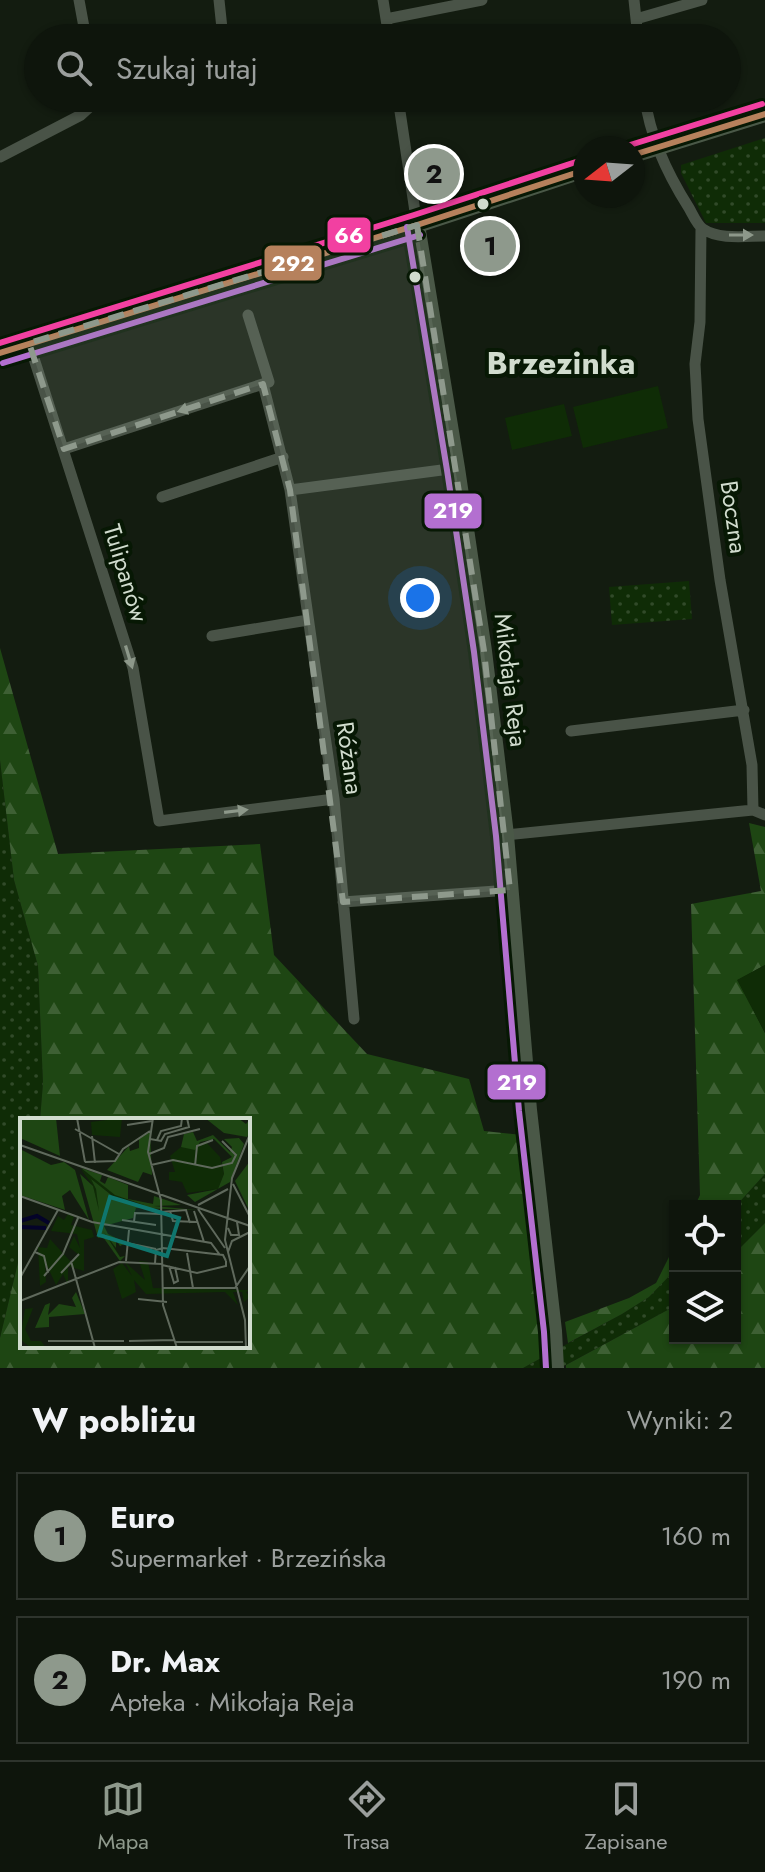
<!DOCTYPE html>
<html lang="pl">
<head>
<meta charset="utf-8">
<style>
  :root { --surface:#0e150c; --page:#1c221a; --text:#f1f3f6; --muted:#9b9f9d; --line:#2e342d; --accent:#8e998c }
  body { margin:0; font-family:Jost,sans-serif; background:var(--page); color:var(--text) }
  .controls { position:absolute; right:24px; bottom:24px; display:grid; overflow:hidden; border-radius:0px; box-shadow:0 2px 6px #0004 }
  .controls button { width:72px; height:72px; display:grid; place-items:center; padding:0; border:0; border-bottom:2px solid var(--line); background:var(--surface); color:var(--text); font:40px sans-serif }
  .compass { position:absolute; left:573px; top:136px; width:72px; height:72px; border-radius:50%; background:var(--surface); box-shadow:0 2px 6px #0004; rotate:253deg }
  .you { position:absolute; left:420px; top:598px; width:28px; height:28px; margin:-20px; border:6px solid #fff; border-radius:50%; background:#1a73e8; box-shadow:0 0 0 12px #1a73e833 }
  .badge { display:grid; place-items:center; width:52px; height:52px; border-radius:50%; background:var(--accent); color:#111; font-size:26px; font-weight:700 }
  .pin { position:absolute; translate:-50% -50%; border:4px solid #fff; box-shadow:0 2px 8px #0006 }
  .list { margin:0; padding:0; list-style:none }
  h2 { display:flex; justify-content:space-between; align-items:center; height:104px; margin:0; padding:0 32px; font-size:34px }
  h2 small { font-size:26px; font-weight:400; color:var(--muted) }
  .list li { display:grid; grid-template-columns:52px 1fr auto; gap:24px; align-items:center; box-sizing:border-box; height:128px; margin:0 16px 16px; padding:0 16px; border:2px solid var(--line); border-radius:0px }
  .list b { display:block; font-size:30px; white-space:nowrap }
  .list p { margin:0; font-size:26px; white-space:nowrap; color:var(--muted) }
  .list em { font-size:26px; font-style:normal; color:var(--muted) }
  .icon { flex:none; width:44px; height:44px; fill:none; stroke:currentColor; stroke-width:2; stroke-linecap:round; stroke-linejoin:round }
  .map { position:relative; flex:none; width:765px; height:1368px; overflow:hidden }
  .search { position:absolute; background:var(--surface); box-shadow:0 2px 6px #0004; left:24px; right:24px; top:24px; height:88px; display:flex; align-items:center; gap:20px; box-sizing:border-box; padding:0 28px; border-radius:44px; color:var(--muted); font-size:30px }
  .sheet { height:392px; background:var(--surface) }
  nav { display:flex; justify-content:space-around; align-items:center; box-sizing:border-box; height:112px; border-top:2px solid var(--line); background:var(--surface); font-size:22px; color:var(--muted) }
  nav a { display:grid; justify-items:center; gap:4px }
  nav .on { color:var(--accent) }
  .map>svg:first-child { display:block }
  .green { fill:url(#green-dots) }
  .forest { fill:url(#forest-firs) }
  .pitch { fill:#0f2c06 }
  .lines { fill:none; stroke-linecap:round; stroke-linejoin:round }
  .street { stroke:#495347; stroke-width:11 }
  .secondary { stroke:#4a5847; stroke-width:16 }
  .bus-1-casing { stroke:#071804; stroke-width:12 }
  .bus-2-casing { stroke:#071804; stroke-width:12 }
  .bus-3-casing { stroke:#071804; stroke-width:12 }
  .bus-1 { stroke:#b6815c; stroke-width:6 }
  .bus-2 { stroke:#b36fd0; stroke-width:6 }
  .bus-3 { stroke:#f240a1; stroke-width:6 }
  .oneway { fill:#8d988a }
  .marked { fill:#8e998c; fill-opacity:0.2; stroke:#8e998c; stroke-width:6; stroke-dasharray:16 10; stroke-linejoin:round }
  .bus-dot { fill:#d1dcce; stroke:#071804; stroke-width:3 }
  .labels { text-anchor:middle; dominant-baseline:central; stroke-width:8; stroke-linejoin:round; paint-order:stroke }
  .street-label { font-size:24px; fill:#d1dcce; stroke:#071804 }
  .district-label { font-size:32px; font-weight:bold; fill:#d1dcce; stroke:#071804 }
  .inset-river { fill:none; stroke:#040329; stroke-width:4 }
  .inset-road { fill:none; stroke:#5f695c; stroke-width:2 }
  .view { fill:#0f766e; fill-opacity:0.15; stroke:#0f766e; stroke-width:4 }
  .inset-edge { fill:none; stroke:#d1dcce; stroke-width:4 }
  .line-badge { stroke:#071804; stroke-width:3 }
  .badge-label { font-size:22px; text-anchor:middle; font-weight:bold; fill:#fff }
</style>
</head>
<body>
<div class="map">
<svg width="765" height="1368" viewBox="0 0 765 1368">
  <defs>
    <pattern id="green-dots" width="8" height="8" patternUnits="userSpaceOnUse" patternTransform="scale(2)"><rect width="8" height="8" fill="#0f2c06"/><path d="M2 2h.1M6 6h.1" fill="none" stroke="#314a29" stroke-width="1.8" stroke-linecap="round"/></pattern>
    <pattern id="forest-firs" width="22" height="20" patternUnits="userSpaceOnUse" patternTransform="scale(2)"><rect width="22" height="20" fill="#1e4613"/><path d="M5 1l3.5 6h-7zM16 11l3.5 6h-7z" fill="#3e6034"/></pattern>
  </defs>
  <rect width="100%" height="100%" fill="#131c10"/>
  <path class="green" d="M765,138V223H706L681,173V165Z
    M689,581L692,619L612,625L609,587Z
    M0,760L14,880L38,966L43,1083L40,1120H22V1246L0,1338Z
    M765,1174V1223L735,1253V1207Z
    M675,1270V1306L560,1368H523L622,1314L649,1297Z"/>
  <path class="forest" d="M0,648L58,854L260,844L274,955L367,1054L469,1079L484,1131L522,1135L543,1357L523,1368H0V1338L22,1246V1346H248V1120H40L43,1083L38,966L14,880L0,760Z
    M749,823L765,827V965L738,980L765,1033V1174L735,1207L695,1206L700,1195L691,904L761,891Z
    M765,1223V1368H566V1365L675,1306V1338H735V1253Z
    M675,1245V1270L649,1297L622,1314L568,1343L565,1322L629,1298L656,1283Z"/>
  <path class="pitch" d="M658,386L668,428L583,448L573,407Z
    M564,404L572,436L512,450L505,418Z
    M765,965V1033L737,980Z"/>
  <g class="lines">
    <path class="street" d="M79,0L86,38
      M219,0L223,38
      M383,0L389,38
      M634,0L638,38
      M386,19L482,0
      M636,19L702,0
      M398,98L417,225
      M645,98C650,138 668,175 689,208C693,215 697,225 703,229C719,240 746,236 765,236
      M0,157L81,115L92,105L94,98
      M701,229L700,322L695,364L698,419L720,580L752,765L753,810
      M29,343L133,668L159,821L334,799
      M263,384L290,490L334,799L354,1019
      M64,449L269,382L248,315
      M290,490L457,468
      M162,497L283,457
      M212,636L308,620
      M571,731L744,710
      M506,835L753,810L765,815
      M343,902L510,890"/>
    <path class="secondary" d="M633,155L765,114
      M417,225L457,468L484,651L506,835L529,1110L554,1331L556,1368
      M0,353L417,225L585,170"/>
    <g class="bus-1-casing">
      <path id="bus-1" d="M633,155L765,114
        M0,353L417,225L585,170"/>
    </g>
    <g class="bus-2-casing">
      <path id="bus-2" d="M407,227L447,470L474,652L496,836L519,1111L544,1332L546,1368
        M3,363L420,235"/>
    </g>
    <g class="bus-3-casing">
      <path id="bus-3" d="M630,145L762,104
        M0,343L414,215L582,160"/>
    </g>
    <use href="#bus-1" class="bus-1"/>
    <use href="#bus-2" class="bus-2"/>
    <use href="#bus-3" class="bus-3"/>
  </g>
  <defs><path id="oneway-solid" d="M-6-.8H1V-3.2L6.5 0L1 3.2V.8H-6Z" transform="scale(2)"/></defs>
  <g class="oneway">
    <use href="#oneway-solid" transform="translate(741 235)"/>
    <use href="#oneway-solid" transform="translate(189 408) rotate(162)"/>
    <use href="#oneway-solid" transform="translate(129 657) rotate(73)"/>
    <use href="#oneway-solid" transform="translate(236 811) rotate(-7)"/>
  </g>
  <path class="marked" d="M417,225L484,651L510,890L343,902L290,490L263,384L64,449L29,343Z"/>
  <g class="bus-dot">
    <circle cx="483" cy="204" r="7"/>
    <circle cx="415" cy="277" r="7"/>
  </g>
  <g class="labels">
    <g class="street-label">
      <text transform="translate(734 517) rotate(82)">Boczna</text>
      <text transform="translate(126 573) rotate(73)">Tulipanów</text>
      <text transform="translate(511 680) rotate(83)">Mikołaja Reja</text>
      <text transform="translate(350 758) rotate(82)">Różana</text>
    </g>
    <g class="district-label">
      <text x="561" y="363">Brzezinka</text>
    </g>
  </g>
  <g transform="translate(20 1118)">
    <rect width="230" height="230" fill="#131c10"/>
    <path d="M102,0L100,19L72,17L71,4ZM186,24L200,39L204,56L198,71L167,75L162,64L149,62V54H155L150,38L161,29ZM61,51L111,84L167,88L104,85L72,63L76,71L84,112L103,143L83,114L73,68ZM48,96L54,99L51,107L72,112L74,119L64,122V153L48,148V167L43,156L36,167L25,143L26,164L20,168L18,129L27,130L30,121L51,144L59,137L49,129L54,118L60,130L57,116L31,113L38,98L44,102ZM119,143L128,144L133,170L230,172L226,174L230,179L224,184L222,174H213L218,187L205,174L126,176L114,162L116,174L102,181L93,151L102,145L112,158L105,144L125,162ZM13,190L5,211L11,223H21L26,230H11L0,221L5,191Z" fill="#0f2c06"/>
    <path d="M0,0H36L40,38L0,20ZM185,0H218L226,6L230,1V14L227,19L204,15ZM130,14L132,57L123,54L118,64L87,52L109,28L110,33L119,30V21ZM173,14L177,23L193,17L210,34L212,29L204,21L219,20L224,26L210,64L175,84L167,77L198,71L204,56L202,44L212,39L194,21L180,24L175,32L161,29L164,16ZM0,31L31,47L44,44L55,52L69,102L50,72L42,78L45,92L0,77ZM230,43V94L215,63ZM61,50L82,57L80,63L85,66L88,59L108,67V81L133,86L134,78L161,87L134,88L177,92L116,90L113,100L84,108L88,116L106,125L100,128L96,122V130L83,113L100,139L105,138L100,143L83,119L78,120L60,56L73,68L79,93L76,71L71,61L99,83L124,87L95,77ZM56,174L65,196L29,199V209L15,210L25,187L30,185L28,197L39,186L56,189L52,180Z" fill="#1e4613"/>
    <path class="inset-river" d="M0,103L17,98L29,105M0,109L26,110"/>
    <path class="inset-road" d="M57,0L65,44M133,0L128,34L141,82L143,187L157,230M107,7L132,3M55,11L99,36M72,18L75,45M130,21L141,23L145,16L169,9L167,0M137,22L141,13L161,8L162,0M0,27L230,108M129,36L144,30L148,19L180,11M65,44L95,43L103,31L130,13M131,47L153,42L192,50L212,45L216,37L202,23M175,48L177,28L193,22M213,66L230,99M0,78L72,104L191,125L200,137M178,87L208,71M178,91L205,130M150,93L153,103L177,104M174,93L184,124M141,94L166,92L170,105M102,102L136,107M114,104L115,95L141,96M208,110L211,117H219L217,104M107,125L136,131M15,134L24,138L28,155M208,134L212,123L230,114M167,135L173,170M51,143L75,230M106,143L109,112M135,145L136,132L143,130L203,137L206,143M142,147L177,155L206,148V143M149,148L154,165L158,163L155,149M41,155L59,136M24,158L43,136L58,100M0,160L38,92M142,170H215L230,148M118,181L147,184M0,183L99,144L142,146M28,223H104M109,223L154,222M155,224H223M226,230L225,202L205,122L212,60L230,16"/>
    <path class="view" d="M90,79L159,100L147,138L79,117Z"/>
    <rect width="230" height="230" class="inset-edge"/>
  </g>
  <g class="line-badge">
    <rect x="326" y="216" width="46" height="38" rx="8" fill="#f240a1"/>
    <rect x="263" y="244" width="60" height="38" rx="8" fill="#b6815c"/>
    <rect x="423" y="492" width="60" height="38" rx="8" fill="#b36fd0"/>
    <rect x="486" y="1063" width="61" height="38" rx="8" fill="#b36fd0"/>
  </g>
  <g class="badge-label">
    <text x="349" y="243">66</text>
    <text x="293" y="271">292</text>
    <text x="453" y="518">219</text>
    <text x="517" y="1090">219</text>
  </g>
</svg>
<div class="controls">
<button><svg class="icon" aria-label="locate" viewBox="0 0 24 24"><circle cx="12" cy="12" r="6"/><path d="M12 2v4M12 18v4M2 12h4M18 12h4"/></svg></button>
<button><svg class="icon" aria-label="layers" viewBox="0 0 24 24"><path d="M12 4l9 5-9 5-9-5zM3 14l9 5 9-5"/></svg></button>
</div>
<svg class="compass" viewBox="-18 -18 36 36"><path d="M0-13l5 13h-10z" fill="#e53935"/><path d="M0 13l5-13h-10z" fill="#9b9f9d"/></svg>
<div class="you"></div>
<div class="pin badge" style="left:490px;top:246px">1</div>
<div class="pin badge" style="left:434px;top:174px">2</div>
<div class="search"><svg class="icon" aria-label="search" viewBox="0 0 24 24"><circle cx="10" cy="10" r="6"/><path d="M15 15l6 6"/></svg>Szukaj tutaj</div>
</div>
<section class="sheet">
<h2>W pobliżu<small>Wyniki: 2</small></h2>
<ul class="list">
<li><span class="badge">1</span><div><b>Euro</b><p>Supermarket · Brzezińska</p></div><em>160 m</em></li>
<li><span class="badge">2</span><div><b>Dr. Max</b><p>Apteka · Mikołaja Reja</p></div><em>190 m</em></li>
</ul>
</section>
<nav>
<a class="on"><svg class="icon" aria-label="map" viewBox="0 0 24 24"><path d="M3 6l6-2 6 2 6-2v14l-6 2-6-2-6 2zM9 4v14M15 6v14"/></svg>Mapa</a>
<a><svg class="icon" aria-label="directions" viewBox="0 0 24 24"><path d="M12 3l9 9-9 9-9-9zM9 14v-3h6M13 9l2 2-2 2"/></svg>Trasa</a>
<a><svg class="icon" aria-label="saved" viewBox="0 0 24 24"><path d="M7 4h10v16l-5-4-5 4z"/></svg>Zapisane</a>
</nav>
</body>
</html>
